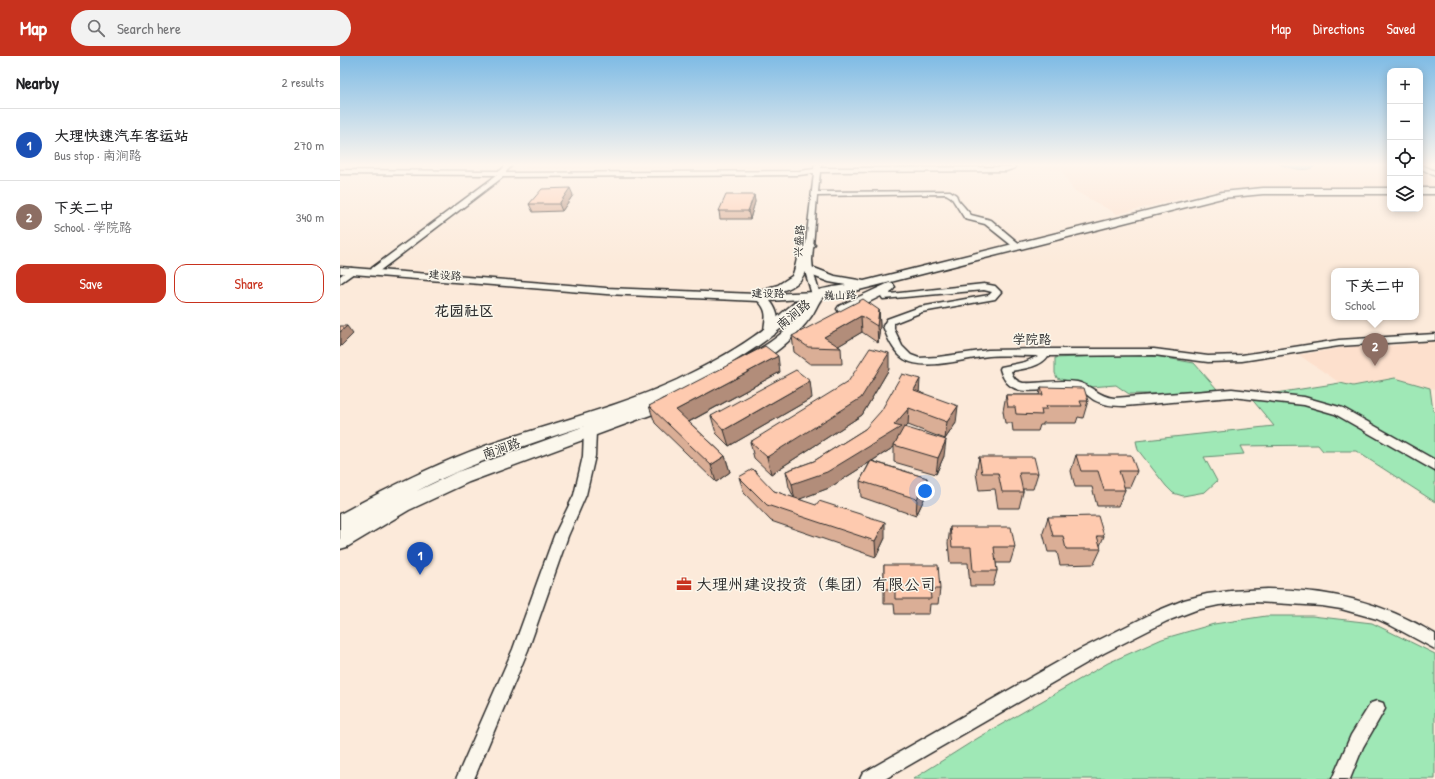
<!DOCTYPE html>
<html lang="en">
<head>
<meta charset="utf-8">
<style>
  :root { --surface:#fff; --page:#f2f2f2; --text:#202124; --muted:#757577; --line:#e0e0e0; --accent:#c8321e }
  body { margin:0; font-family:"Patrick Hand","LXGW WenKai TC",sans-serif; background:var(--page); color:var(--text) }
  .controls { position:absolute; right:12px; top:12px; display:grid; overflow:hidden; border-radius:8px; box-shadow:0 2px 10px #0003 }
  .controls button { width:36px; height:36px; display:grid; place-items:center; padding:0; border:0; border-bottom:1px solid var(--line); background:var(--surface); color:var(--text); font:20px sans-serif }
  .you { position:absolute; left:585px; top:435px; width:14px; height:14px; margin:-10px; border:3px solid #fff; border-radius:50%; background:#1a73e8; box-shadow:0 0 0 6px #1a73e833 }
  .badge { display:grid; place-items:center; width:26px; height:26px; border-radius:50%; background:var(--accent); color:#fff; font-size:13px; font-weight:700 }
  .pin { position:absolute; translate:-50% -33px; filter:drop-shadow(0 1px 2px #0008) }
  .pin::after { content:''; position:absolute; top:21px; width:14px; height:12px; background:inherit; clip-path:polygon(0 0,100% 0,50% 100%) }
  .popup { position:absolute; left:991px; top:212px; width:88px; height:52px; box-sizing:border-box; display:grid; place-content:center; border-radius:8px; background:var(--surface); filter:drop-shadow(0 1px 3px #0005); font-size:13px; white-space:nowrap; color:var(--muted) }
  .popup b { font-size:15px; color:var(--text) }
  .popup::after { content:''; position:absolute; left:50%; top:100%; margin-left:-8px; border:8px solid transparent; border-top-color:var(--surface) }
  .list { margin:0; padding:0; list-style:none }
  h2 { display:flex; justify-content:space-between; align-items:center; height:52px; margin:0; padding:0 16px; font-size:17px }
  h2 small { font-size:13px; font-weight:400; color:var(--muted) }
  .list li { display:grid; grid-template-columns:26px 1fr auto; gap:12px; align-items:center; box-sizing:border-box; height:72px; padding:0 16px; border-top:1px solid var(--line) }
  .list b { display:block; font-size:15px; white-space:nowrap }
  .list p { margin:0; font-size:13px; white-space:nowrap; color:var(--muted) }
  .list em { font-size:13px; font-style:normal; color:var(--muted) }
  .actions { display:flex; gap:8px; padding:12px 16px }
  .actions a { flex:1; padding:9px 0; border:1px solid var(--accent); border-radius:12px; text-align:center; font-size:14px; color:var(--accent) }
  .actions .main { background:var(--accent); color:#fff }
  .icon { flex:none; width:22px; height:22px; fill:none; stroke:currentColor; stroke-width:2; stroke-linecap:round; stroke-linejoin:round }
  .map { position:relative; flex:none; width:1095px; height:723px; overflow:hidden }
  header { display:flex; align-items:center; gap:24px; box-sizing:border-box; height:56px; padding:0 20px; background:var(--accent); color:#fff }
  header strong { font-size:19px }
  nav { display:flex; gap:22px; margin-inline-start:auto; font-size:14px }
  .search { width:280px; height:36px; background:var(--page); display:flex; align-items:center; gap:10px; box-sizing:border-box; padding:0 14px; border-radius:22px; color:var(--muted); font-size:15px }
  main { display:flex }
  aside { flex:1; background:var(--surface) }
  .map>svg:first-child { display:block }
  .built { fill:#fde0cd }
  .green { fill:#9fe8b6; stroke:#658a70 }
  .water { fill:#80c6e1; stroke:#5e8898 }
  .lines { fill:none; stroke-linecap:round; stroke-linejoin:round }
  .minor-casing { stroke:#2b2b2b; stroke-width:3 }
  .major-casing { stroke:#2b2b2b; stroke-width:3 }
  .highway-casing { stroke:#2b2b2b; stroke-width:3 }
  .minor { fill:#fbf7ec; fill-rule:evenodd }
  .major { fill:#fbf7ec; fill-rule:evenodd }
  .highway { fill:#fbf7ec; fill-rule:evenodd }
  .wall { fill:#daae96; stroke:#2b2b2b }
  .shaded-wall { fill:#b28d7a; stroke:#2b2b2b }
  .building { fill:#fecaaf; stroke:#2b2b2b }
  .labels { text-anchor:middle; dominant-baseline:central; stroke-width:3; stroke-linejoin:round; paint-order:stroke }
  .far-street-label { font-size:11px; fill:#2b2b2b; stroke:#fbf7ec }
  .street-label { font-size:13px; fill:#2b2b2b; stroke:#fbf7ec }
  .quarter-label { font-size:15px; font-weight:bold; fill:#2b2b2b; stroke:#fbf7ec }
  .near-poi-label { font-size:16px; fill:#2b2b2b; stroke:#fbf7ec; text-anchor:start }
</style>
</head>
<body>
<header>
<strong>Map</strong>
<div class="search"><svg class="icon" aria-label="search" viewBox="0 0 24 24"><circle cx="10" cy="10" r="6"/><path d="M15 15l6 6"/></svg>Search here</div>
<nav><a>Map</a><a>Directions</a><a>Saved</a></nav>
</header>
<main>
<aside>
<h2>Nearby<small>2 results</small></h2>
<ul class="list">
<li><span class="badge" style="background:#1a4fb4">1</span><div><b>大理快速汽车客运站</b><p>Bus stop · 南涧路</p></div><em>270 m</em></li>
<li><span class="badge" style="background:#8d6e63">2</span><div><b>下关二中</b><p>School · 学院路</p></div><em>340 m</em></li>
</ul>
<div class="actions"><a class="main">Save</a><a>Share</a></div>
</aside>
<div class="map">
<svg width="1095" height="723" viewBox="0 0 1095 723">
  <rect width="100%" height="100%" fill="#fceada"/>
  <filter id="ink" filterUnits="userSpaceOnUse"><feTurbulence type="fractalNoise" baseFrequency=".025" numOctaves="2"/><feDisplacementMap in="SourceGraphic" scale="8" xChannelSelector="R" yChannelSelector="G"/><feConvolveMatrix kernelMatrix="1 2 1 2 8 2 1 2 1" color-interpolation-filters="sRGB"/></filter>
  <g filter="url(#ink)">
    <path class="built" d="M190,108H446L444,113H185Z
      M678,108H1050V132H961L875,135L777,158L733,134L721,114L680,113Z
      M1080,115L1095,125V132H1080Z
      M1095,285V333L1055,322L1013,330L1000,327L959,299L1020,289L1049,290Z"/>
    <path class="green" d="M804,298L854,307L877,333L828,338H789L776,329L750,331L717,322L715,317V302Z
      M1055,322L1090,332L1093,355L1095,356V446L1016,395H983L978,389L900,390L904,398L864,401L877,425L865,436L843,440L833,437L826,430L798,394L796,385L934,370L910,341L1000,327L1013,330Z
      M926,560H972L1032,567L1095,598V723H573L638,682L768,607L822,583L874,568Z"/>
    <path class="water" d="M939,108H977C970,118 949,112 939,108Z"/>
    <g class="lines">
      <g class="minor-casing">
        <path id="minor" d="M167,108H173L165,117L459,115L474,113L475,108H481V112L666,111L675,110V112L666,115L480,116L478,136L610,135L616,139L618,144L631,159L651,164L682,190L681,192H675L645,168L625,163L611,141L606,138L477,140L472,204L473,215L480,239L476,242L472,239L465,215L464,204L474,117L459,119L163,121L38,216H32L31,214L32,212L157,119L0,118V114L160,115Z
          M1080,108L1095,115V120L1080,112Z
          M11,212L14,213L15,215L14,217L0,227V220Z
          M549,228L553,231L550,238L644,228L655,230L661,236L655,243L582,256L554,267V273L562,290L571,299L579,302L598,301L648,294L705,293H814L868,300L902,299L999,284L1095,278V284L999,290L902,305L868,306L814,299L708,300C701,311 683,313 671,315C673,322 676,325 683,327C701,328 719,323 737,326C751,329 759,341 774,342L892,333L964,341L1003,352L1095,404V415L995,358L964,349L892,341L784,350C774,350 763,349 754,344C749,341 744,335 738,334C712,325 671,352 660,313L661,311L685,306L698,300C681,300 665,299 649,300C626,302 584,316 564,303C554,297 547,281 543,270L547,263L580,251L649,239L652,236L644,234L543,243L541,240L546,229Z
          M250,371L254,372L256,375L255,400L246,439L228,480L188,594L134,723H116L173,593L214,480L234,439L243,400L244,375L246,372Z
          M927,533C989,534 1041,545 1095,578V593L1052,570L1037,563L1001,553L982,550L915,546L879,549L856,554L827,565L764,597L545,723H520L523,717L739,594L817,555L844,544L867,538L891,535Z
          M1037,645L1043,647L1045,653L1023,691L1010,723H992L1011,679L1031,647Z"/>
      </g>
      <g class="major-casing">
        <path id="major" d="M470,186L475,189C468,199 468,203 465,215C461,230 444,235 430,238L476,236L482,239L476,242L430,245C438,254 441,268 434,279H426C420,270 433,259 418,245L266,238L0,217V211L266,232L416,238L415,237L417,235L438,229L452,220C458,209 455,190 470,186Z"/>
      </g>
      <g class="highway-casing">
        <path id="highway" d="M923,132H1050V138H923L882,142L519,234L483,241C478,246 475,256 470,262C460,276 424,312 406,307L404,304L406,301C427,289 448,276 461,255C418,295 373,320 319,344L326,342L332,343L334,347L332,351L129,426L69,454L7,491L0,493V475L3,474L0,475V458C48,432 97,407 148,389C211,367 276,352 337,324C363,311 389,298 413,281C433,268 450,246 471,237C481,232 494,231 506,229L489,226L465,217L463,214L465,211L469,210L495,220L524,225L882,136ZM245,370L117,416L77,435C131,407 187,388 245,370Z
          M1080,132H1095V138H1080Z
          M549,227L553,228L555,231L553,234L509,256H499L497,253L499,250Z"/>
      </g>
      <use href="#minor" class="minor"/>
      <use href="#major" class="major"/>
      <use href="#highway" class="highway"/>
    </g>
    <path class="wall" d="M233,139L222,155L193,156L189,148Z
      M414,139L415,146L410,163H380L379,155Z
      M539,254L540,270L538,287L522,276L498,290L501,292L502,308H470L454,296L452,280Z
      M549,313L522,359L431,418L414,402L410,386Z
      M440,316L349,366L385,400L390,416L376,426L315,367L309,350Z
      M701,331L748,345L743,362L738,361L736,367H703V369H700L698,375H673L672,367H665L663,355L666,339H699Z
      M579,336L616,367L605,383L568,369L565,372L604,400L596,418L554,406V391L532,405L587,422L586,439L576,460L521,441L520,425L530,406L489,432L459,443L545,482L536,501L431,465L404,437L399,421L434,435L454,442L449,431L446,415L474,405L525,373Z
      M472,342L389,390L376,377L371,360Z
      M736,399L797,415L790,431H784L785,434L778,450H757L752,431H735L731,415Z
      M639,401L698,417L693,433H683V436L679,452H658L655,433L639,434L636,417Z
      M708,461L764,480L760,490L761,493L754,508L720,509L717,496H708L703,477Z
      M610,471L675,491L670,507H656L657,515L653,530H630L628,507H610L608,487Z
      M544,509L600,533L598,548H590L589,558H555L554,548H544Z"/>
    <path class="shaded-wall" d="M230,132L233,139L222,155L219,148Z
      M414,139L415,146L410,163L408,155Z
      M539,254L540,270L538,287L537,270Z
      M521,260L522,276L495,292L484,281Z
      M7,270L13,278L0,291V276Z
      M549,297V313L522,359L431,418L427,401Z
      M438,300L440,316L341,370L336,354Z
      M580,323L579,339L574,334Z
      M470,325L472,342L389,390L384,374Z
      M618,350L616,367L605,383L607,366Z
      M569,352L568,369L561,377L554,389V391L489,432L455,445L452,428L554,369Z
      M606,384L604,400L596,418L598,402Z
      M385,400L390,416L376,426L371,409Z
      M587,422L586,439L576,460L577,443Z
      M545,466V482L536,501L535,485Z"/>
    <path class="building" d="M230,132L219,148H189L202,133Z
      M386,139H414L408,155H379Z
      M523,243L539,254L537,270L521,260L484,281L501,292L468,291L452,280Z
      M0,270H7L0,276Z
      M425,290L438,300L336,354L385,400L371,409L309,350Z
      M530,292L549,297L521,342L427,401L410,386L508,326Z
      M456,314L470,325L384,374L371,360Z
      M562,318L580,323L574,334L618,350L607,366L569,352L554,369L561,371L487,416L452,428L446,415L474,405L525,373L541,355Z
      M701,331L744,332L748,345H740L742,350H706L707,353H701L702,359L676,358L675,351H668L666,339H703Z
      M564,371L606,384L598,402L554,389Z
      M736,399H791L797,415H779L785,434H764L758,415H741Z
      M639,401H694L698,417H679L683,436H662L658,417H642Z
      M531,405L587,422L577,443L520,425Z
      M413,413L434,435L476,449L479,445L545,466L535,485L427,449L399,421Z
      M758,460L764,480H757L761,493H726L723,480H713L708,461Z
      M610,471H671L675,491H654L657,515H633L631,491H612Z
      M544,509H598L600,533H590L591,543H555V533H544Z"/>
  </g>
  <linearGradient id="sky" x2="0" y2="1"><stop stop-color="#7ebbe5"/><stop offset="0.52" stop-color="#fef6ee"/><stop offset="1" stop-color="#fef6ee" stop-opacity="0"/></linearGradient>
  <rect width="1095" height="209" fill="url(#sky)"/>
  <defs>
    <g id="office-bare" transform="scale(1.2)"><path d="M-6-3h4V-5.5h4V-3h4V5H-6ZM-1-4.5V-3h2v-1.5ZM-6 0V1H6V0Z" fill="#c8321e" stroke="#fbf7ec" stroke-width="2.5" paint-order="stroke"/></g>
  </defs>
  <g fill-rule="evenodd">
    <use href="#office-bare" x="344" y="528"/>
  </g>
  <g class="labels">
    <g class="far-street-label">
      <text transform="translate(459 185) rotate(-86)">兴盛路</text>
      <text transform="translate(105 219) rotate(4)">建设路</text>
      <text x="428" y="237">建设路</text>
      <text transform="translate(500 239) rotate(-2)">巍山路</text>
    </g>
    <g class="street-label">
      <text transform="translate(453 258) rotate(-39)">南涧路</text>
      <text x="692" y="283">学院路</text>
      <text transform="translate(161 392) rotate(-19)">南涧路</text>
    </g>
    <g class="quarter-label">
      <text x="124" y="254">花园社区</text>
    </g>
    <g class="near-poi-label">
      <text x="356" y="528">大理州建设投资（集团）有限公司</text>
    </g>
  </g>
</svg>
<div class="controls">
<button>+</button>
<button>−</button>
<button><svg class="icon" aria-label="locate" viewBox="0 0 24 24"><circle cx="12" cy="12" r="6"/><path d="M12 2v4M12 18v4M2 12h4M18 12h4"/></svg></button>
<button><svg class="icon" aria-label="layers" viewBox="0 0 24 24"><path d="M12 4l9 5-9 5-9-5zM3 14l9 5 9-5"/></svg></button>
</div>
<div class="you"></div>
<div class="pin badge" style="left:80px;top:519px;background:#1a4fb4">1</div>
<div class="pin badge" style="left:1035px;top:310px;background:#8d6e63">2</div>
<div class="popup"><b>下关二中</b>School</div>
</div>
</main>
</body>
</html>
